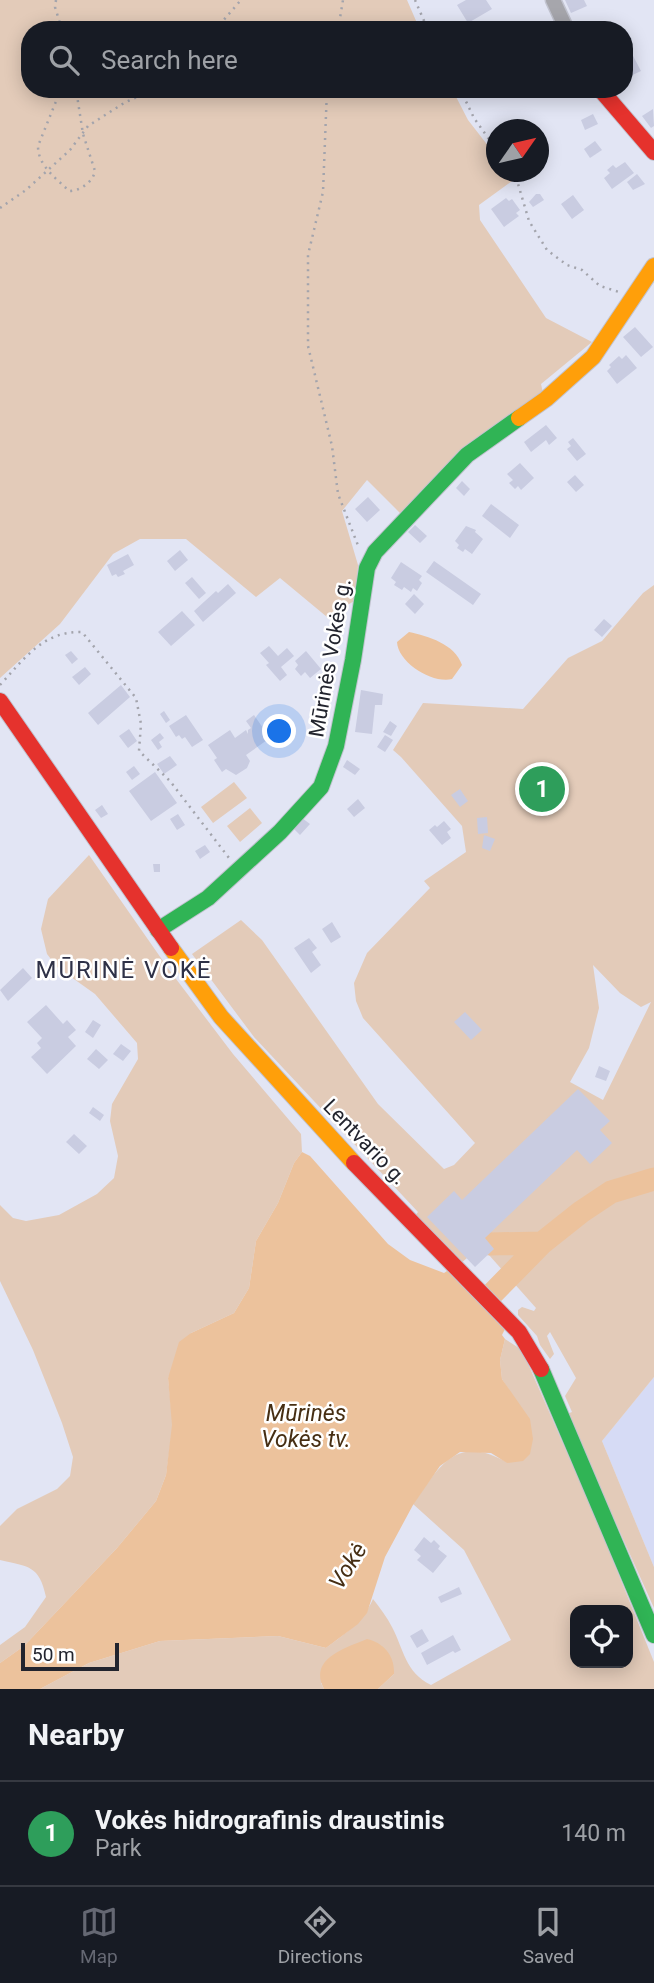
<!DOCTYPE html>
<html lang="en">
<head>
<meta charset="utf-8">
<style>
  :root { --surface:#171b24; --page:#20242c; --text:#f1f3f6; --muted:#9ea1a6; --line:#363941; --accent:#656873 }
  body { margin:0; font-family:Roboto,sans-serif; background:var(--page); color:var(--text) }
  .controls { position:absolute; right:21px; bottom:21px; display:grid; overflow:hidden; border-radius:14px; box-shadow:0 4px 18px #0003 }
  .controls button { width:63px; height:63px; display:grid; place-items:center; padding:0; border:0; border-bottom:2px solid var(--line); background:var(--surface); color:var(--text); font:35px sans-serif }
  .compass { position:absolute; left:486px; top:119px; width:63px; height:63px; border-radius:50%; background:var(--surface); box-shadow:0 4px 18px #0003; rotate:56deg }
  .scale { position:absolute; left:21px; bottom:18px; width:98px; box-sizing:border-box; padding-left:7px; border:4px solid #22242e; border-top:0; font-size:19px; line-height:24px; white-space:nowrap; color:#22242e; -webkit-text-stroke:5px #fff; paint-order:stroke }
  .you { position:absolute; left:280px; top:732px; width:24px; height:24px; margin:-18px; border:5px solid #fff; border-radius:50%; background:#1a73e8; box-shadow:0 0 0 10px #1a73e833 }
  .badge { display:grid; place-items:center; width:46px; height:46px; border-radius:50%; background:var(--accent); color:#fff; font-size:23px; font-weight:700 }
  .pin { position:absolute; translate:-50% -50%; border:4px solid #fff; box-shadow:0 2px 7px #0006 }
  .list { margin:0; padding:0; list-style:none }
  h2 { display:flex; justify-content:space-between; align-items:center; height:91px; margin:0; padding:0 28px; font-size:30px }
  h2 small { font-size:23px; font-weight:400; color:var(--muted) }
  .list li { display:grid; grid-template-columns:46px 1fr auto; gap:21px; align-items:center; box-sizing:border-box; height:105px; padding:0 28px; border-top:2px solid var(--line) }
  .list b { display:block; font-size:26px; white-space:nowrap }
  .list p { margin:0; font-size:23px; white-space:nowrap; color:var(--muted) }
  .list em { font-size:23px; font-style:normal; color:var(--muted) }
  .icon { flex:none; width:38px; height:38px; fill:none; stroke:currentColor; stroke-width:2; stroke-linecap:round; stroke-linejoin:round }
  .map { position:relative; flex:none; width:654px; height:1689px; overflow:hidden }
  .search { position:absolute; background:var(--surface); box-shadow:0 4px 18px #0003; left:21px; right:21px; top:21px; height:77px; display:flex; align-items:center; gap:18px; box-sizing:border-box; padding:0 24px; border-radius:28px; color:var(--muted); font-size:26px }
  .sheet { height:196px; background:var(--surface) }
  nav { display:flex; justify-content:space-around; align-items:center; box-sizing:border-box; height:98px; border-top:2px solid var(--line); background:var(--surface); font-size:19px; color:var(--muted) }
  nav a { display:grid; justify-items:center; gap:4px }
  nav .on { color:var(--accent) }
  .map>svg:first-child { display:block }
  .built { fill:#d6dbf5 }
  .green { fill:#e3cbb9; fill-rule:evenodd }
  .water { fill:#ecc29c }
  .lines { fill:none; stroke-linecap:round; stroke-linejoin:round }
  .river { stroke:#ecc29c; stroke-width:23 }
  .building { fill:#c9cce1 }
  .street-casing { stroke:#c1c3cf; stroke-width:17 }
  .fast-casing { stroke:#c1c3cf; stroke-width:18 }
  .slow-casing { stroke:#c1c3cf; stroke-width:18 }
  .jam-casing { stroke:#c1c3cf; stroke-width:18 }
  .path { stroke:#a3a4ac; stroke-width:2.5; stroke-dasharray:2 5; stroke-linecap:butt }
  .street { stroke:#a6a6ac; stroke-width:14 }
  .fast { stroke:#30b455; stroke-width:16 }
  .slow { stroke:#ff9f0a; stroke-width:16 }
  .jam { stroke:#e5322d; stroke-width:16 }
  .labels { text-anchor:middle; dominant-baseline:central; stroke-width:5; stroke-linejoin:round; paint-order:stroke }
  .street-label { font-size:21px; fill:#22242e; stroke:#fff }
  .water-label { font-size:23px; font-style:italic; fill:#462e13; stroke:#fff }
  .quarter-label { font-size:24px; letter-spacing:2px; fill:#2e3147; stroke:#fff }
</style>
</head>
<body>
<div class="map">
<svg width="654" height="1689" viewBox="0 0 654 1689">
  <rect width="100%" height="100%" fill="#e2e5f4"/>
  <path class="built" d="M654,1377V1567L602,1441Z"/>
  <path class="green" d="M0,0H407L420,30H30V89H452L468,120L496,156V172H509L515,179L479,205L480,220L546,318L592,342L541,384L543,393L401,514L367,480L342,511L358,565L356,600L327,617L280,578L256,597L186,539H140L113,554L60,624L0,678Z
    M654,585V1377L602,1441L654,1567V1608L567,1414L572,1412L565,1396L576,1378L550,1332L547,1336L554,1354L550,1359L540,1345L537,1336L518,1315V1310L522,1307L534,1311L536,1308L481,1246L460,1264L415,1216L418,1212L254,1037L192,954L241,920L262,940L378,1104L444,1169L454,1165L475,1143L363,1018L356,1001L354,983L367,953L430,888L424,881L466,852L462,826L401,757L393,750L423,703L523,709L568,658L602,641L643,593ZM593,965L620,993L641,1007L651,1002L603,1100L570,1082L589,1048L599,1008Z
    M234,782L247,798L213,823L201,807Z
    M250,808L262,823L240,842L227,826Z
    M89,855L170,971L233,1054L301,1134L302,1152L294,1163L278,1203L256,1241L249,1288L234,1313L191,1333L168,1378L173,1425L166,1475L156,1501L117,1548L24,1646L0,1663V1645L25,1627L46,1597C39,1565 29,1567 0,1560V1526L17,1509L57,1489L70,1476L73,1457L62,1423L33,1350L0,1281V1205L13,1218L26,1221L59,1215L97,1194L114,1178L118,1156L110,1121L112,1104L138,1059L137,1043L95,994L57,967L47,954L41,929L48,899Z
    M505,1339L522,1350L597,1521L654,1662V1689H378L394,1674L321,1683L324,1689H40L89,1663L160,1641L278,1636L326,1648C346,1633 363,1622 373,1599C380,1608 387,1617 392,1627C404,1650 405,1672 431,1685L511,1640L464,1550L413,1504C440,1466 456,1433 508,1463L512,1395L502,1379L500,1360ZM575,1610H628V1663H575Z"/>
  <path class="water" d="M409,632C428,636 455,644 462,665L452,679C433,684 398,663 397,642Z
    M302,1152L310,1156L388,1244L410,1260L444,1273L450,1269L506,1327L502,1335L505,1339L500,1360L502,1379L530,1419L533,1439L530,1454L523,1461L507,1463L491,1453L460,1452L440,1466L413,1505L385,1557L367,1613L358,1624L326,1648L278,1636L160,1641L89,1663L40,1689H0V1663L24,1646L117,1548L156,1501L166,1475L172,1425L168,1378L179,1342L191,1333L234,1313L249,1288L256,1241L278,1203L294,1163Z
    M367,1639C384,1643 395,1656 394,1674L378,1689H324C308,1659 345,1648 367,1639Z"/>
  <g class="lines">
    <path class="river" d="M490,1244L542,1243
      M492,1294L542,1243L581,1212L611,1192L654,1179"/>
  </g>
  <path class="building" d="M466,0H486L492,9L468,23L457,5Z
    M565,0H584L587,6L571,13Z
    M631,52L641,71L624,79V55Z
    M653,109L654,126L651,128L642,116Z
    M593,114L598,124L585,130L581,120Z
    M595,141L602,150L590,158L584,149Z
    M625,162L634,173L612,189L604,178L610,173L607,170L613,165L616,168Z
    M637,174L645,184L633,190L627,182Z
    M536,194H540L544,200L533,207L529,202Z
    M573,195L584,210L572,219L561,204Z
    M506,198L509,201L512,199L520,210L516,213L519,216L504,227L491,209Z
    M635,327L653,347L641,357L623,337Z
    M626,355L637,368L617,384L607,371L611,367L609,365L619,356L622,359Z
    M546,425L557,438L549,445L546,440L531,452L524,442Z
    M573,438L586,454L577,461L567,449L571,446L568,442Z
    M520,463L534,478L521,490L518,486L515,489L509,483L513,480L507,474Z
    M575,475L584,485L576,492L567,482Z
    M462,481L470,489L464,496L456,488Z
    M368,497L380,510L367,522L355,509Z
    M491,504L519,525L510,538L482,516Z
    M415,525L427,536L420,543L408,532Z
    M466,526L476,530L475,532L483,539L472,554L465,549L463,552L457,548L459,545L455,541Z
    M180,550L188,560L175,571L167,561Z
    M128,554L134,565L123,571L125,574L118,577L116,574L112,576L107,565Z
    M434,561L481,594L473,605L426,572Z
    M401,562L422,576L419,580L422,583L417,591L413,588L411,592L404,587L402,590L394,585L396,582L391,578Z
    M192,577L206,593L199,599L185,583Z
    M228,584L236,593L203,622L194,611L216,591L218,593Z
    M414,594L424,604L415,614L405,604Z
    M182,611L195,625L171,646L158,632Z
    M604,619L612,626L602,637L594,630Z
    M269,646L278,656L287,648L294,656L281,667L287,675L280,681L266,665L269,663L260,653Z
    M71,651L78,659L72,664L65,655Z
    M306,651L321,669L310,678L305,672L301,676L295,669L298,665L295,661Z
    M85,667L91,674L79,685L72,677Z
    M121,685L130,697L98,725L88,713Z
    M361,690L383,694L382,705H375L372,734L355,732Z
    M164,711L170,720L166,723L160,714Z
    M186,715L203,740L192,747L185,737L182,739L179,735L176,737L169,726Z
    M254,715L270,738L246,755L250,761L247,768L236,775L226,769L222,772L214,760L217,758L208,745L230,730L235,738L246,730L248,734V730L251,728L246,721Z
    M390,721L397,726L391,736L383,732Z
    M129,729L137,741L128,748L119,736Z
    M160,733L164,738L159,742L162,747L158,750L151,740Z
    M385,735L393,740L385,752L377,747Z
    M170,756L177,765L164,774L157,764Z
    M347,760L360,769L355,775L343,767Z
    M134,766L140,774L132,780L126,772Z
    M155,772L177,803L151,821L129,791Z
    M460,789L468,801L460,807L451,795Z
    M358,799L365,808L354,817L347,809Z
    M102,805L108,814L101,818L95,810Z
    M178,814L185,825L177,830L170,819Z
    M487,817L488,833L478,834L477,818Z
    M302,818L310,824L300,835L293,828Z
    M444,821L451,829L447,832L451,838L442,845L429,830L435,825L437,827Z
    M484,835L495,839L490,851L482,848Z
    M205,845L210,852L200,859L195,851Z
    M153,864H160V872H154Z
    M332,922L341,937L331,943L322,929Z
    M309,938L317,948L312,952L321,965L311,973L294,948Z
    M23,968L32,978L8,1001L0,990Z
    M46,1005L63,1024L67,1020L76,1030L68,1037L76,1046L47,1074L31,1057L41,1048L37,1043L42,1038L27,1022Z
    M465,1012L482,1030L471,1040L454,1022Z
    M93,1020L101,1025L93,1038L85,1032Z
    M121,1044L131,1051L123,1061L113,1054Z
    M96,1049L108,1060L99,1069L87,1059Z
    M599,1066L610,1071L606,1081L595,1077Z
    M578,1089L610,1121L600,1130L612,1143L590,1164L577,1150L485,1238L494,1249L475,1267L427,1217L454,1191L462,1200Z
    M93,1107L104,1115L100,1121L89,1113Z
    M74,1134L87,1146L79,1154L66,1142Z
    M424,1537L431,1543L434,1540L440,1546L438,1549L447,1556L433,1573L417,1560L421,1556L414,1550Z
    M459,1587L462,1594L441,1603L438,1597Z
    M422,1629L429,1641L417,1648L410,1636Z
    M453,1635L461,1650L455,1653L453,1651L427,1665L421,1653Z"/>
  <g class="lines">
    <g class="street-casing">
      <path id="street" d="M553,0L567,30"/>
    </g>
    <g class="fast-casing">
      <path id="fast" d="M158,930L208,898L280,832L321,787L336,746L353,660L367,568L375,552L467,455L519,418
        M541,1369L654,1635"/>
    </g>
    <g class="slow-casing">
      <path id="slow" d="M519,418L546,399L593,357L654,266
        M171,948L221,1017L354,1163"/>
    </g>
    <g class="jam-casing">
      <path id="jam" d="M600,89L654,152
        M0,701L171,948
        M354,1163L519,1332L541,1369"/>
    </g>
    <path class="path" d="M56,0L55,7L62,30
      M415,0L428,30
      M215,30L241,0
      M338,30L343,0
      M61,89L38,146C38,166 56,178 69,191C80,191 93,182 95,171L83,134L76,89
      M327,89L323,192L308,255V346L332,446L338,494L359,548
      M460,89L474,118L496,149
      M512,172L516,177L529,221L547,250L567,265L582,270L600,286L619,292
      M0,208L26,190L70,150L88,126L124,103L154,89
      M0,685C25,658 43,631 82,632L136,698L141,724L139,751L170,781L229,858"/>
    <use href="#street" class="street"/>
    <use href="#fast" class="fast"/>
    <use href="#slow" class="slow"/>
    <use href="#jam" class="jam"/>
  </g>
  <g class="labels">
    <g class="street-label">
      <text transform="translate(330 658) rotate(-80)">Mūrinės Vokės g.</text>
      <text transform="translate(365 1142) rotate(46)">Lentvario g.</text>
    </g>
    <g class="water-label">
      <text x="306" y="1413">Mūrinės<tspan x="306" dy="26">Vokės tv.</tspan></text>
      <text transform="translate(348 1566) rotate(-58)">Vokė</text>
    </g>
    <g class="quarter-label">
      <text x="124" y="970">MŪRINĖ VOKĖ</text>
    </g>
  </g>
</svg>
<div class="controls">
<button><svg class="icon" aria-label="locate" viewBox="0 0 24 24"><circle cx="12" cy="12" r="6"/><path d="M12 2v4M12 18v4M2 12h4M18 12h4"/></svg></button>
</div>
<svg class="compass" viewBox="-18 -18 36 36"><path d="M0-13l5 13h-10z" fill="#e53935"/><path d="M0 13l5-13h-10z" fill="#9ea1a6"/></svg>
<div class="scale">50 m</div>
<div class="you"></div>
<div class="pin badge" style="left:542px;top:789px;background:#2e9e5b">1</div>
<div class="search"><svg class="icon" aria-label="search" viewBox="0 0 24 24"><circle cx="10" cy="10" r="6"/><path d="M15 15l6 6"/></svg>Search here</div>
</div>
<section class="sheet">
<h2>Nearby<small></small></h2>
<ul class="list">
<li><span class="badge" style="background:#2e9e5b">1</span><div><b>Vokės hidrografinis draustinis</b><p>Park</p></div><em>140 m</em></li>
</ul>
</section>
<nav>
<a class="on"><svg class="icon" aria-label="map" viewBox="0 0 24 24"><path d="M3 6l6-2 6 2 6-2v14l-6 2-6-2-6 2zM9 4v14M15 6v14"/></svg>Map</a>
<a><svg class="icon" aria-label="directions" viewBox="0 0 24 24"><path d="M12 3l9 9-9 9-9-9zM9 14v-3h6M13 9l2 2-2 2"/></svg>Directions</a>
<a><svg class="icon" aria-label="saved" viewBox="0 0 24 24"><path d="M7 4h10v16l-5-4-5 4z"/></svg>Saved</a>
</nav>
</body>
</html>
